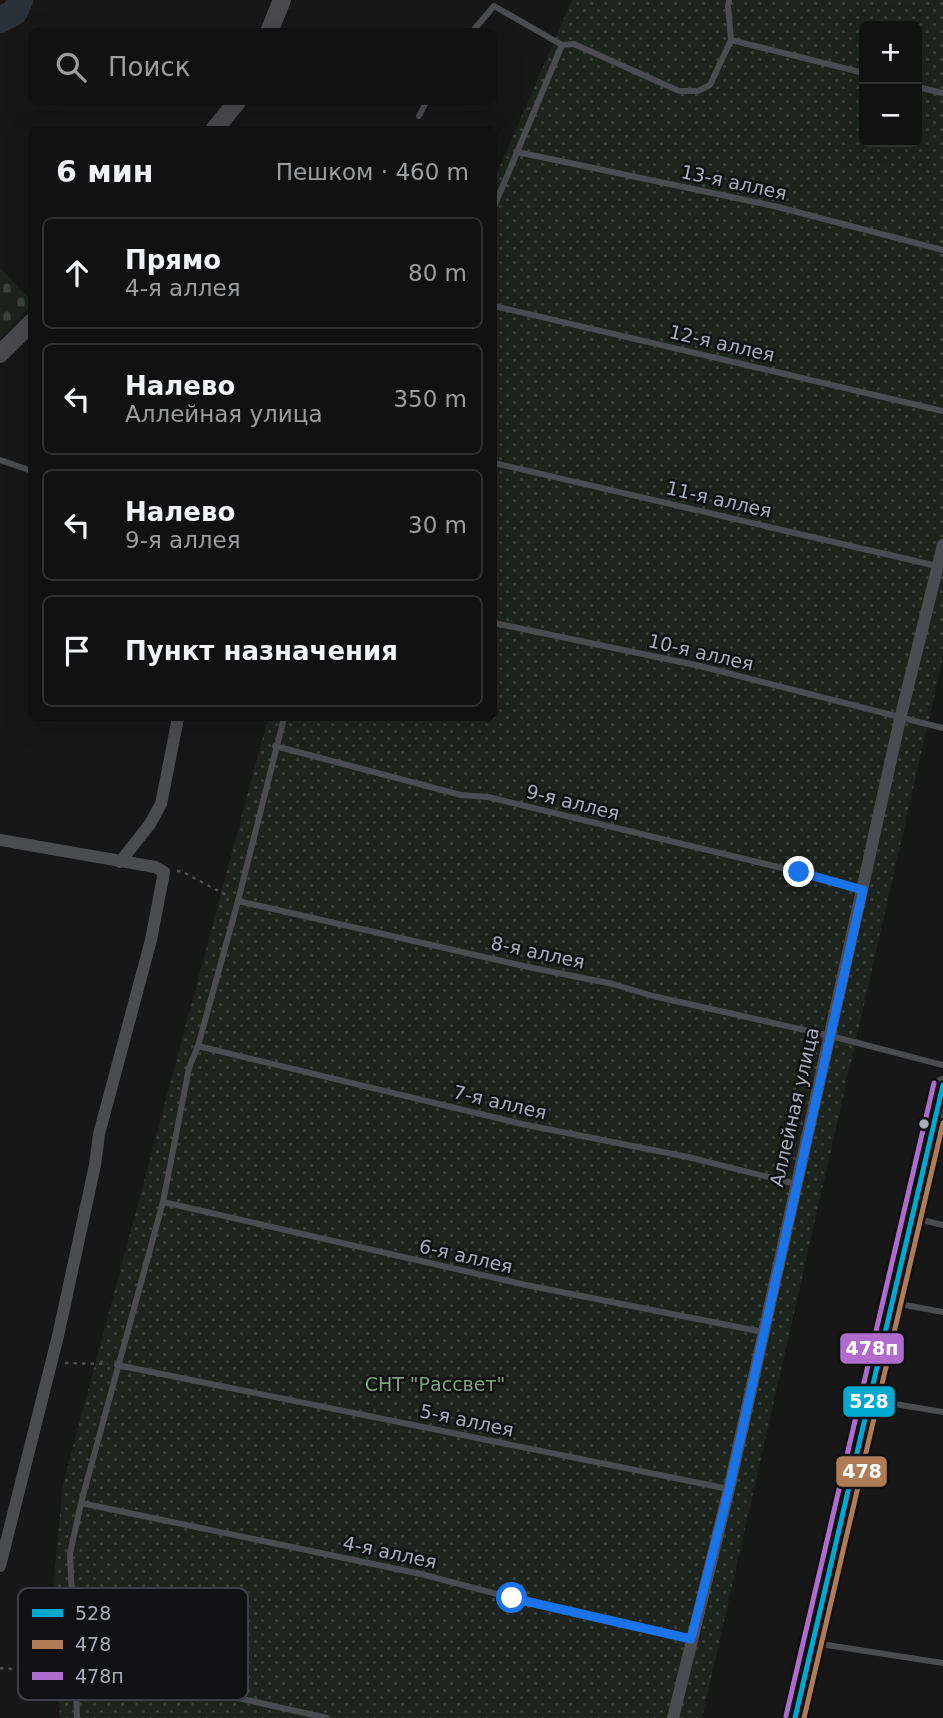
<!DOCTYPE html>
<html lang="ru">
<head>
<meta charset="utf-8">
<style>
  :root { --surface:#111; --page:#1e1f1f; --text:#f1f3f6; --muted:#9c9d9f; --line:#303131 }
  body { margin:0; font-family:"DejaVu Sans",sans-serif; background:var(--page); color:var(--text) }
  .controls { position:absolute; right:21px; top:21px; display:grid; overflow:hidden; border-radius:10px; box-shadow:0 7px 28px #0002 }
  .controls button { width:63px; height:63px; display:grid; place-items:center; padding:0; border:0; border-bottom:2px solid var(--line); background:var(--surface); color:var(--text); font:35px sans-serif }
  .stop { position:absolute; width:21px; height:21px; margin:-16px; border:5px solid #1a73e8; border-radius:50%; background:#fff }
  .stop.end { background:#1a73e8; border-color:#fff; box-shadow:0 2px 7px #0008 }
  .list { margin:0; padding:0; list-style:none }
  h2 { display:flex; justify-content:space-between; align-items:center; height:91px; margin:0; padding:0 28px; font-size:30px }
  h2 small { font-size:23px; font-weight:400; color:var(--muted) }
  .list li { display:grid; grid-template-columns:46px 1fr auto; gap:21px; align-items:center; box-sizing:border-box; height:112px; margin:0 14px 14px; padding:0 14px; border:2px solid var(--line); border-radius:10px }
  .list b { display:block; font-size:26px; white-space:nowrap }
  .list p { margin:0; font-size:23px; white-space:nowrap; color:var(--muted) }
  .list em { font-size:23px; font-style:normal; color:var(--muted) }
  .icon { flex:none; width:38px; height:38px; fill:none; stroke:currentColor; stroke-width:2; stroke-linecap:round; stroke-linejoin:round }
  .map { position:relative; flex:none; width:943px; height:1718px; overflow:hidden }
  .search { position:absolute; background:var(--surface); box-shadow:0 7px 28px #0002; left:28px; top:28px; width:469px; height:77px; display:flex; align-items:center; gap:18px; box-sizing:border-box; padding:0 24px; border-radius:10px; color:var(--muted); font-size:26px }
  .panel { position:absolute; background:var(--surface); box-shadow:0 7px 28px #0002; left:28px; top:126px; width:469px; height:595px; border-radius:10px }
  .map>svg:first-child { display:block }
  .cemetery { fill:url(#cemetery-stones) }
  .park { fill:url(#park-dots); fill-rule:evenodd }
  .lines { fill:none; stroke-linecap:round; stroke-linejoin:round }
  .river { stroke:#2a3239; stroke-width:26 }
  .path { stroke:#4d4e52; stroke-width:2.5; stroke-dasharray:3.5 5; stroke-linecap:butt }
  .lane { stroke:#4b4c50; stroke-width:6 }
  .street { stroke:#4b4c50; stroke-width:12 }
  .secondary { stroke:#4a4a4e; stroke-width:18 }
  .bus-1-casing { stroke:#111113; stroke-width:10 }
  .bus-2-casing { stroke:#111113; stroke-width:10 }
  .bus-3-casing { stroke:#111113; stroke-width:10 }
  .bus-1 { stroke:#00a9ce; stroke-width:5 }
  .bus-2 { stroke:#b07c57; stroke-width:5 }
  .bus-3 { stroke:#b06ccc; stroke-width:5 }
  .route { stroke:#1a73e8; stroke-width:9 }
  .bus-dot { fill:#a8adb8; stroke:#111113; stroke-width:2.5 }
  .labels { text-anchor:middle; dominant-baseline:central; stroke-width:5; stroke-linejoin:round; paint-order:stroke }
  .street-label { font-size:19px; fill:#a8adb8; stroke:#111113 }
  .park-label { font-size:19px; fill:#7fa381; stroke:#111113 }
  .key { fill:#111113; stroke:#3e4045; stroke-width:2 }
  .key-label { font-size:19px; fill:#a8adb8 }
  .line-badge { stroke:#111113; stroke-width:2.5 }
  .badge-label { font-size:19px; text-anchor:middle; font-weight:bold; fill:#fff }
</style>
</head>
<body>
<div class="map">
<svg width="943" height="1718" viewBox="0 0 943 1718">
  <defs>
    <pattern id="cemetery-stones" width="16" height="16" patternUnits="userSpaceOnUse" patternTransform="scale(1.75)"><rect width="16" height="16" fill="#1d241e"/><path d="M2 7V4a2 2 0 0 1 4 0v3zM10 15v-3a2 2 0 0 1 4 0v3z" fill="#3b413d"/></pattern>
    <pattern id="park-dots" width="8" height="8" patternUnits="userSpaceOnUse" patternTransform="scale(1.75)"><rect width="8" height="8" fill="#1d241e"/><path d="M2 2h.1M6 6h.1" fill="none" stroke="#3b413d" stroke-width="1.8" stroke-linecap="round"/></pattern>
  </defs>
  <rect width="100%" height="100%" fill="#171717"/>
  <path class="cemetery" d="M0,268L32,302L31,305L0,338Z"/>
  <path class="park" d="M572,0H943V657L702,1718H60L52,1598L63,1484L268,718H494V180ZM864,26H917V142H864Z"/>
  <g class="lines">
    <path class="river" d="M0,20L15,12L20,0"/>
    <path class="path" d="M177,871H181L228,896
      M65,1363L108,1364
      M0,1668L36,1671L64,1683"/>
    <path class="lane" d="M472,32L494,6L562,45
      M731,40L864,73
      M917,87L943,93
      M419,116L426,102
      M517,152L774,206L943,250
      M494,207L562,45L574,44L679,91H698L710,85L731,40L728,6L729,0
      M494,306L943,411
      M0,460L32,471
      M494,463L937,566
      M494,623L700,666L943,728
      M275,746L461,795L488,797L799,872L863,890
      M238,901L528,967L613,984L653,996L831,1036L943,1065
      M198,1046L522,1124L688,1157L796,1184
      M163,1202L526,1285L763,1332
      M914,1218L943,1225
      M894,1303L943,1312
      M117,1365L729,1489
      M871,1400L943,1412
      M81,1503L421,1574L512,1598L691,1639
      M814,1643L943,1663
      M74,1661L327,1718
      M77,1718L70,1554L81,1503L163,1202L189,1068L198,1046L238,901L284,718"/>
    <path class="street" d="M0,840L155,867L164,872L151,940L99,1134L95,1165L58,1336L0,1566
      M120,862L150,824L161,804L178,718
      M673,1718L729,1489L900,719L943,545"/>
    <path class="secondary" d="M269,32L282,0
      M214,130L237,102
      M0,354L32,322
      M795,1718L943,1085"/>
    <g class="bus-1-casing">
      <path id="bus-1" d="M795,1718L943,1085"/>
    </g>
    <g class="bus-2-casing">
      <path id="bus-2" d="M804,1718L943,1123"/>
    </g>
    <g class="bus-3-casing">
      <path id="bus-3" d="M786,1716L934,1083"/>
    </g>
    <use href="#bus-1" class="bus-1"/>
    <use href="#bus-2" class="bus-2"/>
    <use href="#bus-3" class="bus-3"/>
  </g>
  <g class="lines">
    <path class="route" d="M512,1598L691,1639L729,1489L863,890L799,872"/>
  </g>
  <circle class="bus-dot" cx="924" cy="1124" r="6"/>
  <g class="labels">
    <g class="street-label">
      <text transform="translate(734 182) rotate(12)">13-я аллея</text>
      <text transform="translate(722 343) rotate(13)">12-я аллея</text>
      <text transform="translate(719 499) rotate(13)">11-я аллея</text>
      <text transform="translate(701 652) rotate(13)">10-я аллея</text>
      <text transform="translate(573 802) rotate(14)">9-я аллея</text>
      <text transform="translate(538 952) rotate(12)">8-я аллея</text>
      <text transform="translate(500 1102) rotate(13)">7-я аллея</text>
      <text transform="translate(794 1107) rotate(-77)">Аллейная улица</text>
      <text transform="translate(466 1256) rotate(13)">6-я аллея</text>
      <text transform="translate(467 1420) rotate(12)">5-я аллея</text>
      <text transform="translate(390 1552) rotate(12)">4-я аллея</text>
    </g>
    <g class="park-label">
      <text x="435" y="1384">СНТ "Рассвет"</text>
    </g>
  </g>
  <rect x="18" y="1588" width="230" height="112" rx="10" class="key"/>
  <rect x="32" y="1609" width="31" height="8" fill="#00a9ce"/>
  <rect x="32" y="1640" width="31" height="9" fill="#b07c57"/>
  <rect x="32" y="1672" width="31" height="8" fill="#b06ccc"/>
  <g class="key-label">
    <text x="75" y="1620">528</text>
    <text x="75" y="1651">478</text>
    <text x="75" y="1683">478п</text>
  </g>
  <g class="line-badge">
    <rect x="839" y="1332" width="66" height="33" rx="7" fill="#b06ccc"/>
    <rect x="842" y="1385" width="54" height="33" rx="7" fill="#00a9ce"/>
    <rect x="835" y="1455" width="53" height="33" rx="7" fill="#b07c57"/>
  </g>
  <g class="badge-label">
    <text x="872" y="1355">478п</text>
    <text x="869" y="1408">528</text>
    <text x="862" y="1478">478</text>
  </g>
</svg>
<div class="controls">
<button>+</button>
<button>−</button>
</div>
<div class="stop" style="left:512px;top:1598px"></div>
<div class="stop end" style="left:799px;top:872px"></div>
<div class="search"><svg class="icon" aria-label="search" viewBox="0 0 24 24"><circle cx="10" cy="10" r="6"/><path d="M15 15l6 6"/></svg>Поиск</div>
<section class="panel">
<h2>6 мин<small>Пешком · 460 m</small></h2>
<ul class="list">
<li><svg class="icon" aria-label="ahead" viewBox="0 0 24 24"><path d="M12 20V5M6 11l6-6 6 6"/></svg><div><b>Прямо</b><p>4-я аллея</p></div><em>80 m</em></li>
<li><svg class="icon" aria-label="left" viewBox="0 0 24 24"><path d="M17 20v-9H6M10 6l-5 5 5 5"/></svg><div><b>Налево</b><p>Аллейная улица</p></div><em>350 m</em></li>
<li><svg class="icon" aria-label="left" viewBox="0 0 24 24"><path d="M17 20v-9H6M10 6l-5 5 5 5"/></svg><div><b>Налево</b><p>9-я аллея</p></div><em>30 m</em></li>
<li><svg class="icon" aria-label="arrive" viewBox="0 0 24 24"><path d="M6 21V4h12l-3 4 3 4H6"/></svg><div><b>Пункт назначения</b></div></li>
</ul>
</section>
</div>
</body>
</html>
